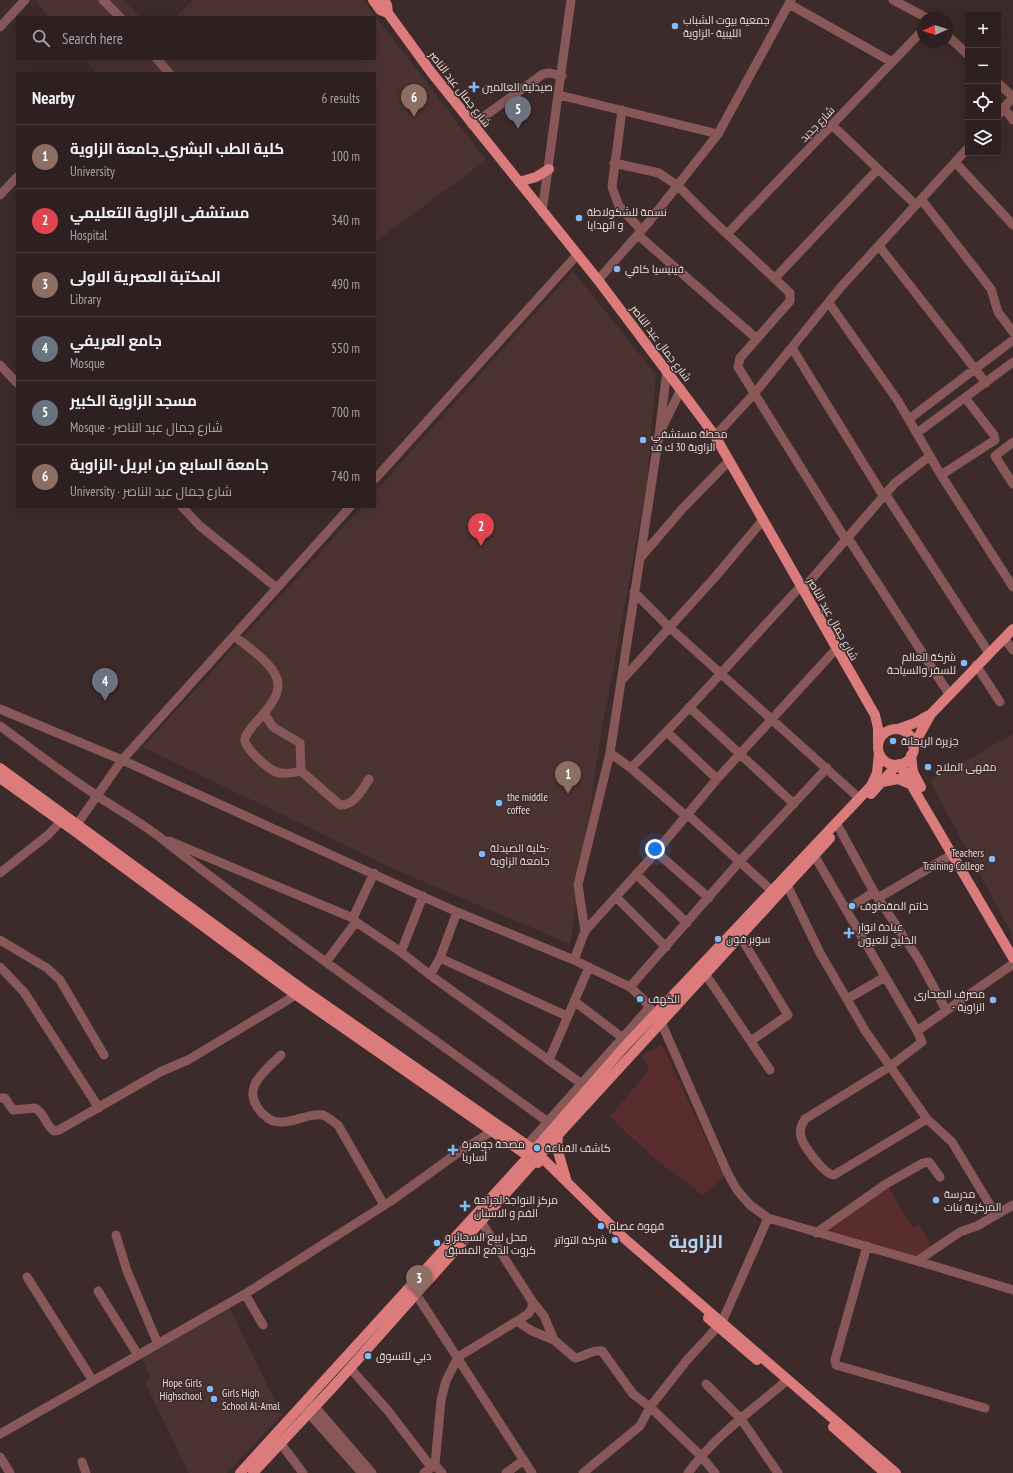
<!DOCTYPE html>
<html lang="en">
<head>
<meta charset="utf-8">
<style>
  :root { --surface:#2e2020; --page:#3a2d2d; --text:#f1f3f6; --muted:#a7a3a5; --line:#493e3e; --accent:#d93025 }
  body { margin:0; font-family:"PT Sans Narrow",Cairo,sans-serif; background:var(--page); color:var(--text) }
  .controls { position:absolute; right:12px; top:12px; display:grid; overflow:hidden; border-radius:0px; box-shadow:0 4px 16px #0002 }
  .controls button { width:36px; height:36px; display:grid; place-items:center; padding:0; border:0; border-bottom:1px solid var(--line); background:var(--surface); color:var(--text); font:20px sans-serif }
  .compass { position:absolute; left:917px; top:12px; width:36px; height:36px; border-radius:50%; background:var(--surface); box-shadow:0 4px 16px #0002; rotate:267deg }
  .you { position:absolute; left:655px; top:849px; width:14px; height:14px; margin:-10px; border:3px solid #fff; border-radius:50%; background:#1a73e8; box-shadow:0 0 0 6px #1a73e833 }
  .badge { display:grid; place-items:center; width:26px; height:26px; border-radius:50%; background:var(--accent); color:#fff; font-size:13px; font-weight:700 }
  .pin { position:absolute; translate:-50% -33px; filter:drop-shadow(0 1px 2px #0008) }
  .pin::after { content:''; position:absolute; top:21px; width:14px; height:12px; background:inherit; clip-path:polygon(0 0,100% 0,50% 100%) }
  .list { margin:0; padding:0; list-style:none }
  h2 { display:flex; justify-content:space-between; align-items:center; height:52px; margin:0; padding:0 16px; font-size:17px }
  h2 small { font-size:13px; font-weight:400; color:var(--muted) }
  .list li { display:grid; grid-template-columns:26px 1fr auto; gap:12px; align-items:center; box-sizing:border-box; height:64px; padding:0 16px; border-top:1px solid var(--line) }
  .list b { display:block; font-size:15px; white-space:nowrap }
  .list p { margin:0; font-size:13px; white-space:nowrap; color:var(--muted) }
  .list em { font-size:13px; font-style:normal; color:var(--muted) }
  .icon { flex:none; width:22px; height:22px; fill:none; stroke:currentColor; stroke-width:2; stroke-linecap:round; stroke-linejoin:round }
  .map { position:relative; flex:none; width:1013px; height:1473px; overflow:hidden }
  .search { position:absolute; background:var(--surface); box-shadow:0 4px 16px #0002; left:16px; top:16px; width:360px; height:44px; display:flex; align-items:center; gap:10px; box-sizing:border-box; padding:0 14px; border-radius:0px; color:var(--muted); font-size:15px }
  .panel { position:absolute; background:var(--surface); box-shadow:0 4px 16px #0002; left:16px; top:72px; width:360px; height:436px; border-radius:0px }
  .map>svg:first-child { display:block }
  .built { fill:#4b3332 }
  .green { fill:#592c2d }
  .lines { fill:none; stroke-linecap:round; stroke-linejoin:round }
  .minor { stroke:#875857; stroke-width:9 }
  .major { stroke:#db7b7b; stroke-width:10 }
  .poi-dot { fill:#81bcfa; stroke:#3d2b2b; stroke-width:1.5 }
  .labels { text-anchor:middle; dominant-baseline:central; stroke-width:3; stroke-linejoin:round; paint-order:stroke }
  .poi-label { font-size:11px; fill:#e6dad9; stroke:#3d2b2b; text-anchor:start }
  .street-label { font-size:11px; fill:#e6dad9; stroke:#3d2b2b }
  .town-label { font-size:19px; font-weight:bold; fill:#b0d1f3; stroke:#3d2b2b }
</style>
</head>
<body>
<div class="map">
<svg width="1013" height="1473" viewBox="0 0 1013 1473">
  <rect width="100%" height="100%" fill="#3d2b2b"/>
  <path class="built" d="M35,0H124L140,17H49Z
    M193,0H363L486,160L375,242V73H97L85,59H375V17H176Z
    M573,271L656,375L647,484L600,739L570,944L394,869L143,747L362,507H375V492Z
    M1013,734V936L930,781Z
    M229,1307L282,1415L227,1473H189L145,1383L150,1377L141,1356Z"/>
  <path class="green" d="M662,1045L724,1177L703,1195L655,1159L610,1117L649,1070L642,1055Z
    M886,1184L913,1228L919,1224L933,1249L917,1260L817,1233Z"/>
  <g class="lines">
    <path class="minor" d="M103,0L120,17
      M893,0L927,18
      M789,4L892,62
      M0,27L25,0
      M947,35L968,55
      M157,59L169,73
      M998,83L1013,97
      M559,95L718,134
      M1004,108L1013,120
      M622,110L612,187L619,206L641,230
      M998,115L1013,97
      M472,125L543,74L550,73L562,76
      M832,125L916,205
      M955,162L1013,225
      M614,163L659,173L678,186L710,218L790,293V301L740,358L738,367L846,540
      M0,195L17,177
      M921,199L991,289L998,312L1013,332
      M542,212L571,0
      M727,234L923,30
      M638,235L757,339
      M879,246L986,383
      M775,278L878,169
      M598,280L648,223L718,134L791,0
      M829,303L898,401L941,475L1013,587
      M792,348L884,497
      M0,365L17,383
      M909,419L1013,340
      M662,428L681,389
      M917,433L1013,362
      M715,436L754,394L840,288L968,148
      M1013,442L995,456L1013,484
      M941,475L995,440L994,435L966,399
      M375,479L577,255
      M886,495L989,653
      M182,507L200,526L277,588
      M848,538L949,694
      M641,557L683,508L729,461
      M803,589L895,483L930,456
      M634,592L669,627L859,798
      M234,636C248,647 279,667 278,686C278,696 270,706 264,713L273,727L300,743L301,771L340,805C354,806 362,790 369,779
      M1004,638L1013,650
      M976,665L1000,702
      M622,680L716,576L763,520
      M689,707L794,804
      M0,709L122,760L457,912L574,960L630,987L643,999L661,1022L727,1172L737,1190L750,1205L768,1218L934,1266L1013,1290
      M264,713C259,720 248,729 245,738C242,746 266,767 274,771C281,775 293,773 301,771
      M0,726C33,750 65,775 99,797C120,811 142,823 162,839C287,937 419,1028 548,1122
      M667,732L717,779
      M610,753L631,768L686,816
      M631,768C690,710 744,647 801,586
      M687,814L771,890
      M839,828L874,892L919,960L946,1010
      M73,830L122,760L350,507
      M169,841L353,918L356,922L401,952L430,975L582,1084
      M656,852L709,898
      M814,855L917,1031L922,1042L889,1067L805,1119C801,1125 799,1133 802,1140C806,1149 825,1175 834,1175L927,1119
      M0,873L48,835L65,817
      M636,874L687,923
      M787,885L820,953L866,1032L927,1119L952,1142L996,1215
      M616,897L666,947
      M878,898L953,854
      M847,909L874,892
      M353,918L374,873
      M585,931L650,859L717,779L836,649
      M740,936L788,1015L751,1041
      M0,940L47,968L60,980L104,1055
      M401,952L423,896
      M440,958L567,1016
      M574,960L585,931L578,885L610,753L659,435L667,370
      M326,962L356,922
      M0,967L24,992L99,1108
      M430,975L440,958L457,912
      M706,975L770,1070
      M630,987L740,861L827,768
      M847,999L885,977
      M574,1001L623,1038
      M917,1031L1013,964
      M281,1055C264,1072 240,1088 261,1112C267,1118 271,1122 280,1122C294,1123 308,1113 322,1115C328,1116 333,1122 338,1125L384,1205
      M549,1060L589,967
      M0,1098H5L13,1110L35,1108C45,1113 45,1125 54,1131L59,1130L162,1071L188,1060L296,995L299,990
      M527,1145L649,1008
      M816,1233L886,1184L923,1163L929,1162L940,1177
      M116,1235L127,1271L158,1344
      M867,1246L835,1360L836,1365L985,1408
      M917,1261L960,1232L977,1226L1013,1205
      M27,1277L93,1381
      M98,1291L138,1355
      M245,1294L263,1325
      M416,1294L532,1473
      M532,1301L544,1316L554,1340
      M517,1321L532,1331L554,1340L575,1358C584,1357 593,1349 602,1351L633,1394L650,1407L687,1360L722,1322L768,1218
      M350,1368L389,1412L431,1467
      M706,1384L741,1419L778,1473
      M310,1401L372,1473
      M304,1408L362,1473
      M0,1434L245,1294L391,1201L459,1152L497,1128
      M281,1444L303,1473
      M0,1457L10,1473
      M82,1462L86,1473
      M435,1465L442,1473
      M424,1473L435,1465L441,1400L446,1381L458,1357L517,1321L528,1314L532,1308V1301L480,1220
      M506,1473L524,1460
      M583,1473L640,1426L650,1407L701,1456L715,1473
      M688,1473C714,1437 751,1411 785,1382"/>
    <path class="major" d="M373,0L380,10L388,13L431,72L598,280L698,413L715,436L875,715L878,728V743
      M384,0L387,5L388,13
      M519,182L536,177L549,169
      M898,729L915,723L927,716
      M878 747a18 18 0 1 1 36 0a18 18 0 1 1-36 0Z
      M913,746L931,714L1013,629
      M911,755L913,772L921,787
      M899,764L1013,958
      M0,768L301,988L534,1150L625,1239L896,1473
      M0,778L73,830L296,995L538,1163
      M882,782L898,779L912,785
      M871,794L897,765
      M558,1135L557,1148L566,1179
      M708,1318L757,1360
      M833,1427L885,1473
      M240,1473L529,1156L625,1046L871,786L877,773L879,753
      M253,1473L335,1385L558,1135L830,838"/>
  </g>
  <g class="poi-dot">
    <circle cx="675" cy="26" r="4"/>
    <path d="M472 81h4v4h4v4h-4v4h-4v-4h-4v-4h4z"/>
    <circle cx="579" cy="218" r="4"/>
    <circle cx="617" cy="269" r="4"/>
    <circle cx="643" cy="440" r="4"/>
    <circle cx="964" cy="663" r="4"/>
    <circle cx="893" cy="741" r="4"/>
    <circle cx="928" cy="767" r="4"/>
    <circle cx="499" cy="803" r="4"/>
    <circle cx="482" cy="854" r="4"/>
    <circle cx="992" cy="859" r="4"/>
    <circle cx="852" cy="906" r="4"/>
    <path d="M847 927h4v4h4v4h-4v4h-4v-4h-4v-4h4z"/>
    <circle cx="718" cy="939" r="4"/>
    <circle cx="640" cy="999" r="4"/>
    <circle cx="993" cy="1000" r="4"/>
    <circle cx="537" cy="1148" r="4"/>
    <path d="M451 1144h4v4h4v4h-4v4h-4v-4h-4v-4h4z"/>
    <circle cx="936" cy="1200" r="4"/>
    <path d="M463 1200h4v4h4v4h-4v4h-4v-4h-4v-4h4z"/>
    <circle cx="601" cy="1226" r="4"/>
    <circle cx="615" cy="1240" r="4"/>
    <circle cx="437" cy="1243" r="4"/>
    <circle cx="368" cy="1356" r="4"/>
    <circle cx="210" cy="1389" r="4"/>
    <circle cx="214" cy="1399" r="4"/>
  </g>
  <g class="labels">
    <g class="poi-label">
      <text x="683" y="20">جمعية بيوت الشباب<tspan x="683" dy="13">الليبية -الزاوية</tspan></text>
      <text x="482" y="87">صيدلية العالمين</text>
      <text x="587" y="212">نسمة للشكولاطة<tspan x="587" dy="13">و الهدايا</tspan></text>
      <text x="625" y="269">فينيسيا كافي</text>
      <text x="651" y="434">محطة مستشفي<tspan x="651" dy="13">الزاوية 30 ك ف</tspan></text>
      <text x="956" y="657" text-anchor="end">شركة العالم<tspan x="956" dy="13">للسفر والسياحة</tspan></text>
      <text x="901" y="741">جزيرة الريحانة</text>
      <text x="936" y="767">مقهى الملاح</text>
      <text x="507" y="797">the middle<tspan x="507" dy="13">coffee</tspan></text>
      <text x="490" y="848">كلية الصيدلة-<tspan x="490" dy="13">جامعة الزاوية</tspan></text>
      <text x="984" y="853" text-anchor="end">Teachers<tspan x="984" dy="13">Training College</tspan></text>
      <text x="860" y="906">حاتم المقطوف</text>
      <text x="858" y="927">عيادة انوار<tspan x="858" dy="13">الخليج للعيون</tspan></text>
      <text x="726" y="939">سوبر فون</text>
      <text x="985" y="994" text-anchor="end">مصرف الصحارى<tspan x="985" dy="13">- الزاوية</tspan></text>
      <text x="648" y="999">الكهف</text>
      <text x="462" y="1144">مصحة جوهرة<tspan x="462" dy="13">أساريا</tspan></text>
      <text x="545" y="1148">كاشف القناعة</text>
      <text x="944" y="1194">مدرسة<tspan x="944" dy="13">المركزية بنات</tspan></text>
      <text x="474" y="1200">مركز النواجذ لجراحة<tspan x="474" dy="13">الفم و الاسنان</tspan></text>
      <text x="609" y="1226">قهوة عصام</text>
      <text x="445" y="1237">محل لبيع السجائر و<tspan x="445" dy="13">كروت الدفع المسبق</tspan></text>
      <text x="607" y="1240" text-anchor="end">شركة التواتر</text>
      <text x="376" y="1356">دبي للتسوق</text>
      <text x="202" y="1383" text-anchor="end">Hope Girls<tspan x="202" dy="13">Highschool</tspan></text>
      <text x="222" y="1393">Girls High<tspan x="222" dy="13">School Al-Amal</tspan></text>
    </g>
    <g class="street-label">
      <text transform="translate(460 89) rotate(52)">شارع جمال عبد الناصر</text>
      <text transform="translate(817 124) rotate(-46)">شارع جديد</text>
      <text transform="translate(661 343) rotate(53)">شارع جمال عبد الناصر</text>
      <text transform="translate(833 619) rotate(61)">شارع جمال عبد الناصر</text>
    </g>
    <g class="town-label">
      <text x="696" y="1241">الزاوية</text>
    </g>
  </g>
</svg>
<div class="controls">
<button>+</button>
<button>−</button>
<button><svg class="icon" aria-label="locate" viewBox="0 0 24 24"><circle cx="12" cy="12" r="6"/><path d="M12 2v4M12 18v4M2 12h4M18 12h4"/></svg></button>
<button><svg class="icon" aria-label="layers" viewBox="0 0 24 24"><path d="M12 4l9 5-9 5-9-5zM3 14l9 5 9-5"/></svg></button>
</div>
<svg class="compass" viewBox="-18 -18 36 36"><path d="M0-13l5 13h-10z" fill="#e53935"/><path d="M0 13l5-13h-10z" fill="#a7a3a5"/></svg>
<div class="you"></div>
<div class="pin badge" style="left:568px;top:794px;background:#8d6e63">1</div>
<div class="pin badge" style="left:481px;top:546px;background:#e0444e">2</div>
<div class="pin badge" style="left:419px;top:1298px;background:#8d6e63">3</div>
<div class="pin badge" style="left:105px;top:701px;background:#6b7280">4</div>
<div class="pin badge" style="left:518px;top:129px;background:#6b7280">5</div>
<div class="pin badge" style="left:414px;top:117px;background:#8d6e63">6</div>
<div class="search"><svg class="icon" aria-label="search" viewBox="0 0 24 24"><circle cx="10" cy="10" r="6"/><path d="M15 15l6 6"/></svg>Search here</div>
<section class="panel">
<h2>Nearby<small>6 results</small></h2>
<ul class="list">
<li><span class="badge" style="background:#8d6e63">1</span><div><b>كلية الطب البشري_جامعة الزاوية</b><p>University</p></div><em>100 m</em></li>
<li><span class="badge" style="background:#e0444e">2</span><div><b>مستشفى الزاوية التعليمي</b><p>Hospital</p></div><em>340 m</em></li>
<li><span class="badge" style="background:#8d6e63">3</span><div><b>المكتبة العصرية الاولى</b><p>Library</p></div><em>490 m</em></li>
<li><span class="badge" style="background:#6b7280">4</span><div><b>جامع العريفي</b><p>Mosque</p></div><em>550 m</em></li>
<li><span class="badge" style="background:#6b7280">5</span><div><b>مسجد الزاوية الكبير</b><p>Mosque · شارع جمال عبد الناصر</p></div><em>700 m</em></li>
<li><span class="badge" style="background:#8d6e63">6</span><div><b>جامعة السابع من ابريل -الزاوية</b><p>University · شارع جمال عبد الناصر</p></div><em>740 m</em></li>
</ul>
</section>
</div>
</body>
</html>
